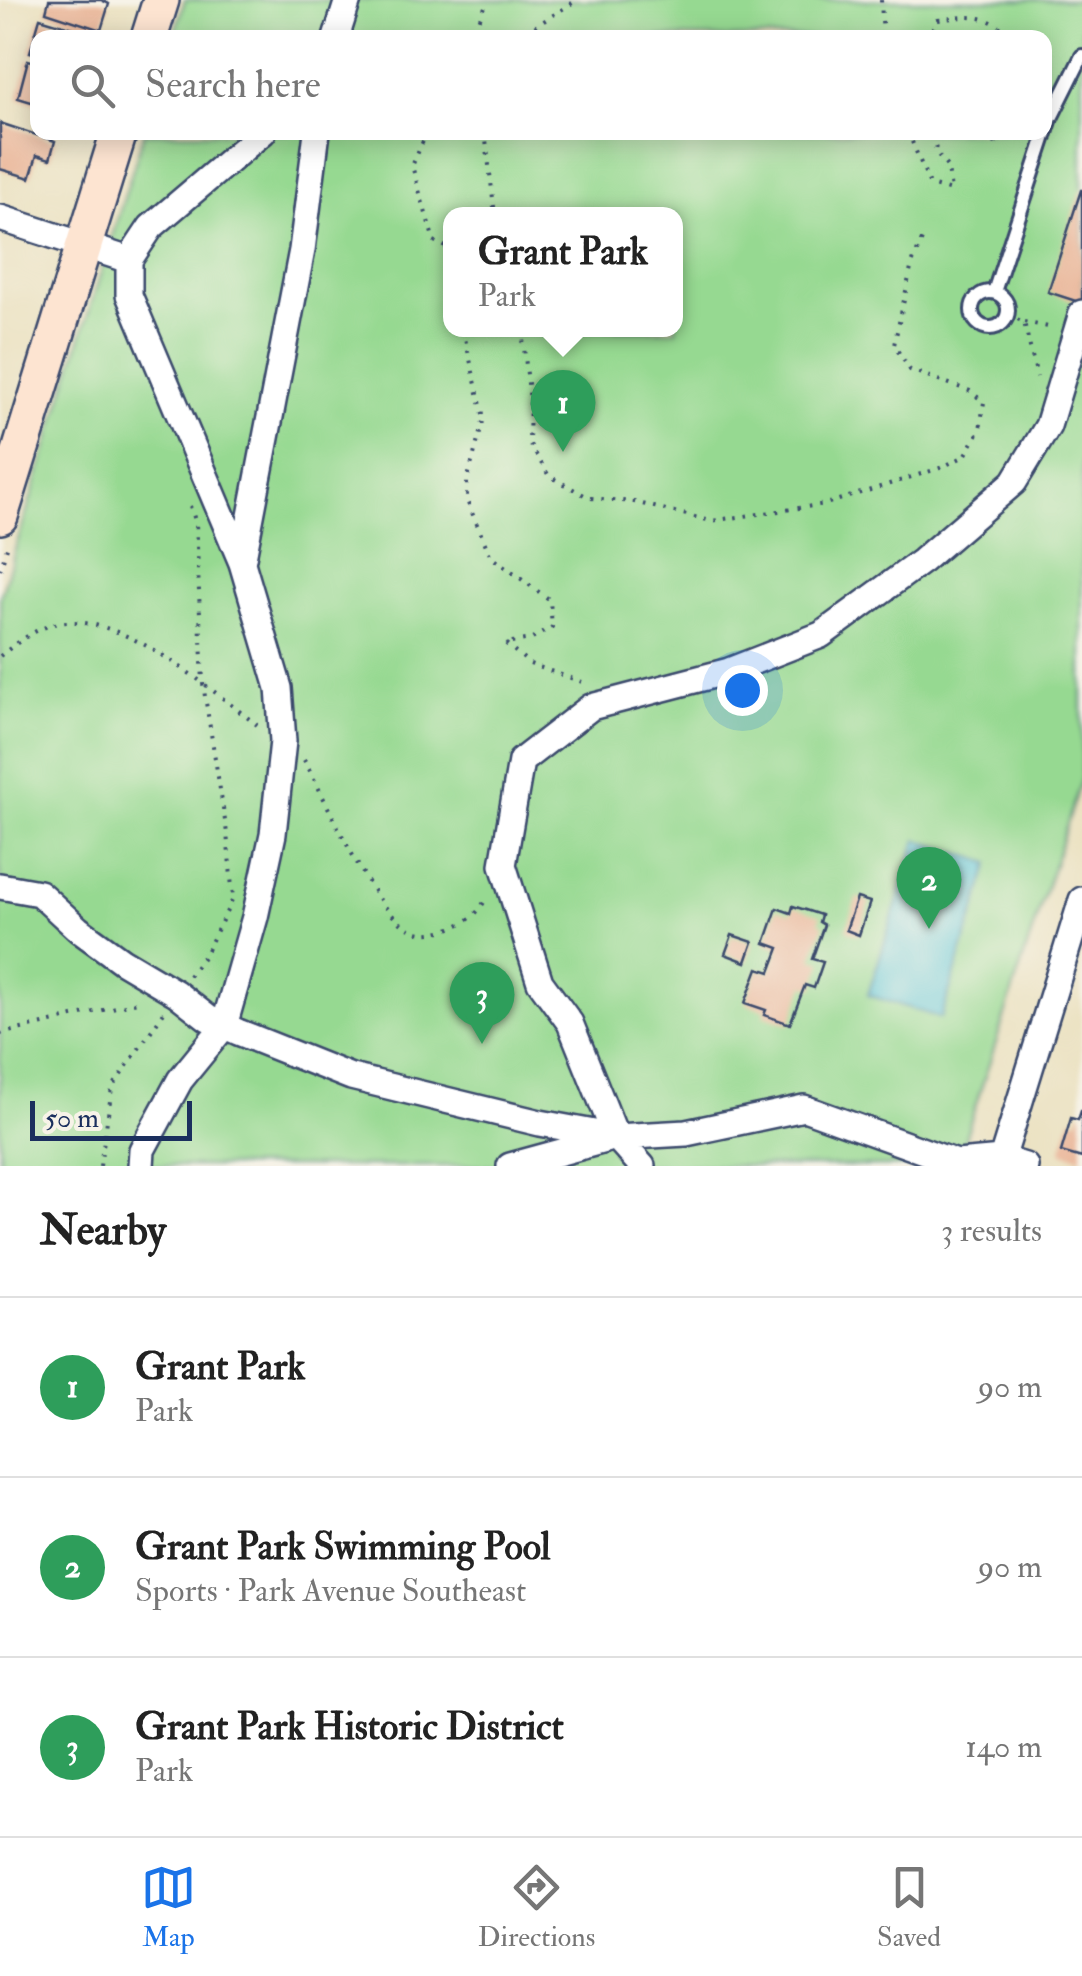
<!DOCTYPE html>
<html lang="en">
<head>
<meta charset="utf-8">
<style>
  :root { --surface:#fff; --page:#f2f2f2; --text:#222; --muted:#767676; --line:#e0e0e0; --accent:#1a73e8 }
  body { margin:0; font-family:"IM FELL Double Pica",serif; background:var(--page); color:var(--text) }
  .scale { position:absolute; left:30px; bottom:25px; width:162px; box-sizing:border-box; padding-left:10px; border:5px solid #1b2f5e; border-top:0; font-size:28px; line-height:35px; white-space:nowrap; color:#1b2f5e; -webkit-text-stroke:8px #f7f3e8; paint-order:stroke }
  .you { position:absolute; left:742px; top:690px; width:35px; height:35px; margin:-25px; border:8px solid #fff; border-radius:50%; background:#1a73e8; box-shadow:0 0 0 15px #1a73e833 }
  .badge { display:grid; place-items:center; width:65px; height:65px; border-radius:50%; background:var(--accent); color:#fff; font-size:32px; font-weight:700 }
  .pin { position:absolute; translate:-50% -82px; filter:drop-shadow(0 2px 5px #0008) }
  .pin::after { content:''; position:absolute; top:52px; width:35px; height:30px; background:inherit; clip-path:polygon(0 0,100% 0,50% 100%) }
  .popup { position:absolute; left:443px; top:207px; width:240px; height:130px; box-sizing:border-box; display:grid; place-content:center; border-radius:20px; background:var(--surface); filter:drop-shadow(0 2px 8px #0005); font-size:32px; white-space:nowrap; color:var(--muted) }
  .popup b { font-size:38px; color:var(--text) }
  .popup::after { content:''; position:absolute; left:50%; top:100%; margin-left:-20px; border:20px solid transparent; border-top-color:var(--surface) }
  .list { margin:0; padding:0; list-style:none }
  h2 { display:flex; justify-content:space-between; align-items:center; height:130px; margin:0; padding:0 40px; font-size:42px }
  h2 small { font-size:32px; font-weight:400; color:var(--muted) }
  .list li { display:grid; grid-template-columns:65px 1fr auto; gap:30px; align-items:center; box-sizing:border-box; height:180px; padding:0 40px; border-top:2px solid var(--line) }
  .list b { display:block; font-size:38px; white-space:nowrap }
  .list p { margin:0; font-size:32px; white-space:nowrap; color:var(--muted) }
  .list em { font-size:32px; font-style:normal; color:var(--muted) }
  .icon { flex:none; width:55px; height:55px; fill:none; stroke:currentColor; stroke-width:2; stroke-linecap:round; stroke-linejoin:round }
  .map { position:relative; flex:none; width:1082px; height:1166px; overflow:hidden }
  .search { position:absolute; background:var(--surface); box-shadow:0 5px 25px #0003; left:30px; right:30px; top:30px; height:110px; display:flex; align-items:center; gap:25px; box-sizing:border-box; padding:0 35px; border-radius:20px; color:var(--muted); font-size:38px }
  .sheet { height:670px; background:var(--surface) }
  nav { display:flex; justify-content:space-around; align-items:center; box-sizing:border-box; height:140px; border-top:2px solid var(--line); background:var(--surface); font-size:28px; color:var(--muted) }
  nav a { display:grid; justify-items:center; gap:5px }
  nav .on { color:var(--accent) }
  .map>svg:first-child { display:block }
  .green { fill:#96d991; stroke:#588478; stroke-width:2.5; fill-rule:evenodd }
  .water { fill:#5dc7d8; stroke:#3c7b9b; stroke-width:2.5 }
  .building { fill:#e9b294 }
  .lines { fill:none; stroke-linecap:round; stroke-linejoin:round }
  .lane-casing { stroke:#3a4a6c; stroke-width:18 }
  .street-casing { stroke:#3a4a6c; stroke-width:30 }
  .secondary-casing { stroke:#3a4a6c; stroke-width:40 }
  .path { stroke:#3a4a6c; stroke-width:4; stroke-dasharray:2.5 8; stroke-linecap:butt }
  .lane { stroke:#fff; stroke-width:12 }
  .street { stroke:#fff; stroke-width:25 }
  .secondary { stroke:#fde4d1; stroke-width:35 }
</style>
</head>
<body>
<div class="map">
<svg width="1082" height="1166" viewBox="0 0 1082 1166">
  <rect width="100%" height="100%" fill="#f7f3e8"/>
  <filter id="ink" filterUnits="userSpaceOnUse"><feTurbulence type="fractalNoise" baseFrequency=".01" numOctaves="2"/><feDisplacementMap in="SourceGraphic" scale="20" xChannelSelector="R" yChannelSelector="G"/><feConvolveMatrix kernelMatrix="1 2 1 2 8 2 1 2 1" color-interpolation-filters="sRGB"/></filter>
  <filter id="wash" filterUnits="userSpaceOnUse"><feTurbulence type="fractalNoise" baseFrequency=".0048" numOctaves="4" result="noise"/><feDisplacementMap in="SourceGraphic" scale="40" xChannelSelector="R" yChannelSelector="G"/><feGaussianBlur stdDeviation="2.25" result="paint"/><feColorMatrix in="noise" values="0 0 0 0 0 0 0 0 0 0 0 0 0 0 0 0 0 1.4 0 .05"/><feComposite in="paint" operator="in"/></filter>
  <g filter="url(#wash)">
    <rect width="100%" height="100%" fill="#eae0be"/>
    <path class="green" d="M185,0H1082V778L956,1166H0V598L144,133L1044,132V38L173,37ZM450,215H676V330H450Z"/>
    <path class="water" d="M917,840L990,863L941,1018L868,995Z"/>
    <g id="blocks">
      <path class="building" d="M49,0H101L109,4L101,30L46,12Z
        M40,18L90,33L88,38H38V54L30,52Z
        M28,60L38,63V104L18,98Z
        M0,123L55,141L50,159L37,155L30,178L0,169Z
        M1081,190H1082V303L1048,292Z
        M857,898L870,902L859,935L846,930Z
        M793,906L821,915L819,922L824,925L812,959L823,962L814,988L805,985L790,1024L764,1015L766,1010L745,1003L758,968L770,972L779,948L765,943L777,908L791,913Z
        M732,935L753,942L746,962L725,954Z
        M1081,1111H1082V1158L1061,1152L1071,1118L1078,1120Z"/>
    </g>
  </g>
  <g filter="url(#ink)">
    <use href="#blocks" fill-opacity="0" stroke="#3a4a6c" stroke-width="2.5"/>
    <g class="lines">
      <g class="lane-casing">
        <path id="lane" d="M972 310a18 18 0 1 1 36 0a18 18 0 1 1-36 0Z
          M994,292L1051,118L1082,56"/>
      </g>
      <g class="street-casing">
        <path id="street" d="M336,38L348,0
          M0,218L129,260
          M242,563L302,250L317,132
          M0,886L39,893L78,929L122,961L176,993L208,1018L238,1032L351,1077L540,1123L616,1137L642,1166
          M616,1137L570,1023L540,982L503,865L521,761L591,707L729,671L821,635L922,561L1014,482L1048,426L1082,313
          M1002,1159L1082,900
          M141,1166L142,1150L180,1080L224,1026L255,917L273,834L283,741L279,688L242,563L129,295V260L151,227L263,132
          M510,1166L616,1137L686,1133L804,1108L957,1163L1002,1159L1025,1166"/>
      </g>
      <g class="secondary-casing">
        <path id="secondary" d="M149,38L161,0
          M0,516L119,132"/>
      </g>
      <path class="path" d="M881,0L883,38
        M471,38L488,0
        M517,38L577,0
        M927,38L938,20C968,16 990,12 1011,38
        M427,132L412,166L434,241L450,249
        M485,132L495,215
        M908,132L930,185L951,191L948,168L935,151L938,132
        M991,132L996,145L1009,132
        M1008,315L1024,322L1037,377
        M1024,322L1053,328
        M463,330L484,418L467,481V501L491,557L550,600L552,627L532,639L505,643L530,664L588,684
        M522,330L530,401L529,443L549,476L590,498L634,502L711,521L826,504L940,468L965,456L980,430L984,402L970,391L910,370L894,345L912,264L924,235
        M0,570L9,541
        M0,656C19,641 42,623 68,622C131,620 209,688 257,725
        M304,760C327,800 372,911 410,929C424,936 434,933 448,929C467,923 479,914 487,896
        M189,976L205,954L233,899L227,833L203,684L196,523L190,506
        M0,1034L142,1001
        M100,1166L112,1088L164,1012"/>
      <use href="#lane" class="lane"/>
      <use href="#street" class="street"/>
      <use href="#secondary" class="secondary"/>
    </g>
  </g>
</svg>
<div class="scale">50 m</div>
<div class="you"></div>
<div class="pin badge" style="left:563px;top:452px;background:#2e9e5b">1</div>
<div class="popup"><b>Grant Park</b>Park</div>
<div class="pin badge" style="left:929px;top:929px;background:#2e9e5b">2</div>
<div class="pin badge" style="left:482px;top:1044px;background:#2e9e5b">3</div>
<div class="search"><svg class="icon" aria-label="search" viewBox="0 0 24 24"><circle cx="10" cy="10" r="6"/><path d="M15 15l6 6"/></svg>Search here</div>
</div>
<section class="sheet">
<h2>Nearby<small>3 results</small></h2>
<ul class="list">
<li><span class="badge" style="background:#2e9e5b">1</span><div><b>Grant Park</b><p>Park</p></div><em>90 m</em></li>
<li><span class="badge" style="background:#2e9e5b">2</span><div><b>Grant Park Swimming Pool</b><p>Sports · Park Avenue Southeast</p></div><em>90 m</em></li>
<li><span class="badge" style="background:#2e9e5b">3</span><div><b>Grant Park Historic District</b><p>Park</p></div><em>140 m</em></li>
</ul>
</section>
<nav>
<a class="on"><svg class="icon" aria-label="map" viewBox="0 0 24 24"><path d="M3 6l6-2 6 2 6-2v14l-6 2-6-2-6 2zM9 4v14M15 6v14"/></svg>Map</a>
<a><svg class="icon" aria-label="directions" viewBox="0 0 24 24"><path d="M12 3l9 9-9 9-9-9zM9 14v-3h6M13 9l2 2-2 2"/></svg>Directions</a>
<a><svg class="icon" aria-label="saved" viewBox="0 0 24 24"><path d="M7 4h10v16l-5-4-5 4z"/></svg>Saved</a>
</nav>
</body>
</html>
